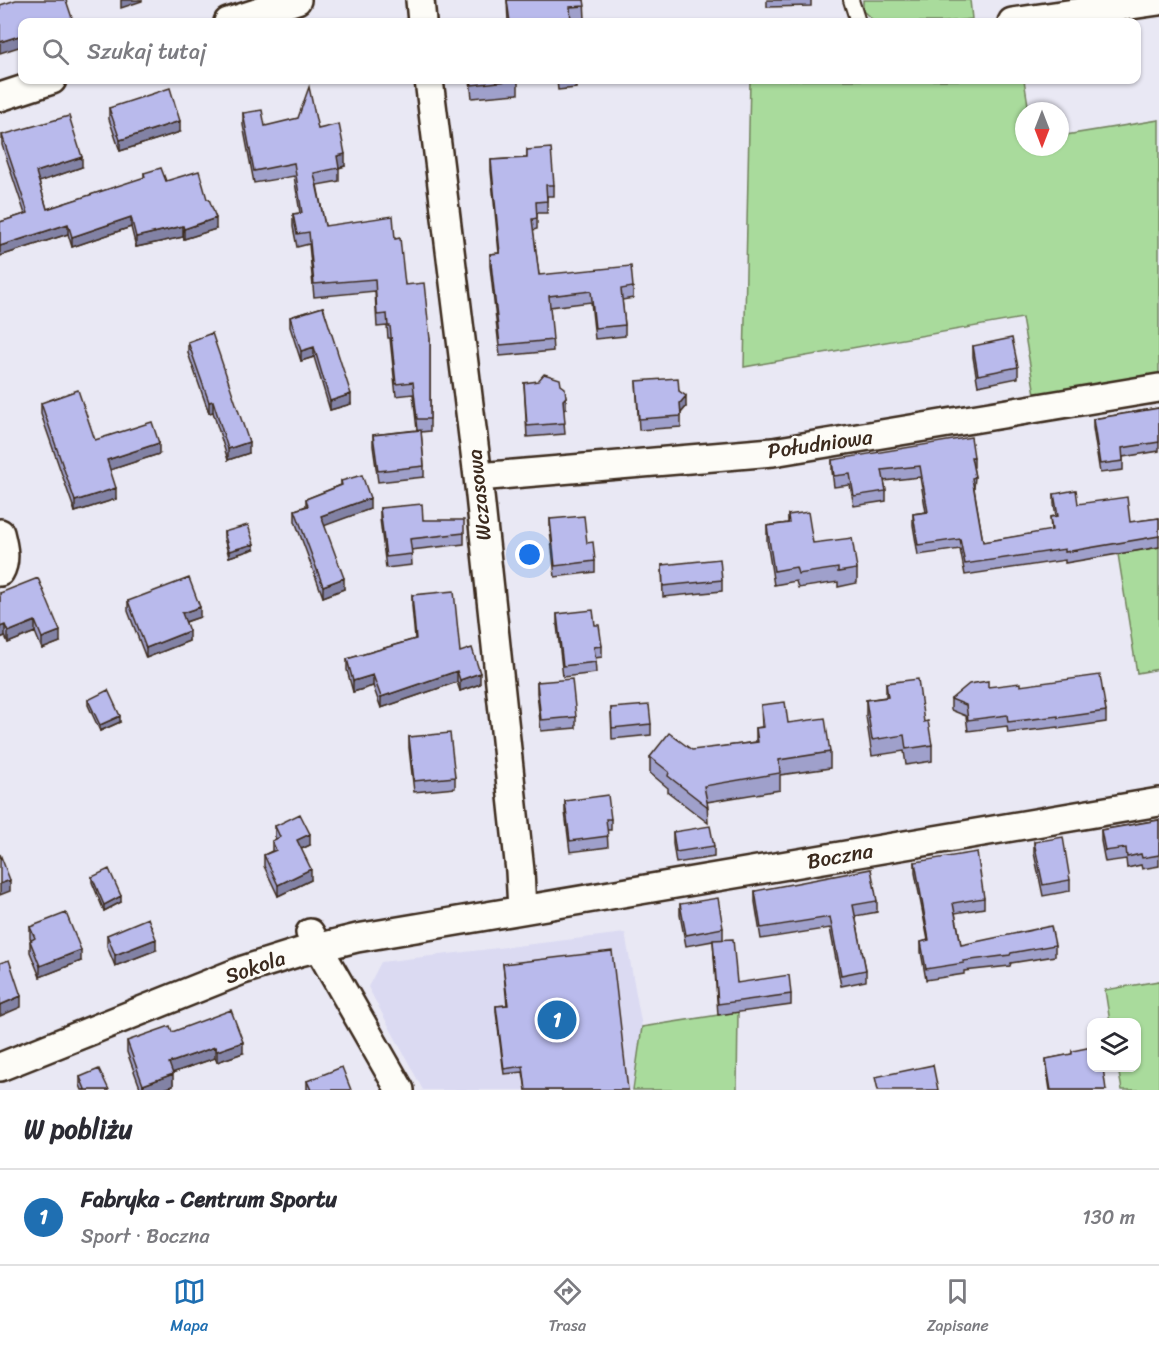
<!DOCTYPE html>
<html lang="pl">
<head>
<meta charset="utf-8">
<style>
  :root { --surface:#fff; --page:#f7f7f7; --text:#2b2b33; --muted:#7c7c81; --line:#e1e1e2; --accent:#1f6fb2 }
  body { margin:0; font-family:Sriracha,sans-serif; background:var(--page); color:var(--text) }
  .controls { position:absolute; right:18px; bottom:18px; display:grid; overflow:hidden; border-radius:12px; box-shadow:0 2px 4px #0004 }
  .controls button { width:54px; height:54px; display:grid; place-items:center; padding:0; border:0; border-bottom:2px solid var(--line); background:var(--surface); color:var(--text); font:30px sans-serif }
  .compass { position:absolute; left:1015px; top:102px; width:54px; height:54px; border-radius:50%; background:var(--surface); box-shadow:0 2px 4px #0004; rotate:180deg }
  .you { position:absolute; left:530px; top:555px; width:21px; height:21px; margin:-15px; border:4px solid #fff; border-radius:50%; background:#1a73e8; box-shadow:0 0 0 9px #1a73e833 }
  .badge { display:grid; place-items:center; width:39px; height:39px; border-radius:50%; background:var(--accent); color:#fff; font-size:20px; font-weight:700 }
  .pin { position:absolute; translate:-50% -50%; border:3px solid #fff; box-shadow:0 2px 6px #0006 }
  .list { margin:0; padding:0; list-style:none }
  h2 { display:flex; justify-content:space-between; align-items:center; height:78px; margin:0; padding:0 24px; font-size:26px }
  h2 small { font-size:20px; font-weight:400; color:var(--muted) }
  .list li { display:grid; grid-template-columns:39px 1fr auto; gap:18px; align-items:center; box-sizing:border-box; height:96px; padding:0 24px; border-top:2px solid var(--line) }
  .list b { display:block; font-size:22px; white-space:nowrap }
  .list p { margin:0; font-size:20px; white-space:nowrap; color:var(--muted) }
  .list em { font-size:20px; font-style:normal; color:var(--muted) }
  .icon { flex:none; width:33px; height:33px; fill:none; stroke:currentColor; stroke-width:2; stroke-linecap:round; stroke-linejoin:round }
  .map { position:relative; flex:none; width:1159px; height:1090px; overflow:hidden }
  .search { position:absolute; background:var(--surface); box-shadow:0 2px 4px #0004; left:18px; right:18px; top:18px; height:66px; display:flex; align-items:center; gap:15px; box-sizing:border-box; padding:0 21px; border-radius:12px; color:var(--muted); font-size:22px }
  .sheet { height:174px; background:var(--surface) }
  nav { display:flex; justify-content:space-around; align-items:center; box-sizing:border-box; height:84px; border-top:2px solid var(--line); background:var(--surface); font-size:16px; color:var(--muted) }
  nav a { display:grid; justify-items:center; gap:3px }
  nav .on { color:var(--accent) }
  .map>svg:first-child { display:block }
  .built { fill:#dbdaf2 }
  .green { fill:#a9db9c; stroke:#72825d; stroke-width:1.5 }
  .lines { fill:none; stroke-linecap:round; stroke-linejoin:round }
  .service-casing { stroke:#3b2a1e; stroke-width:18 }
  .minor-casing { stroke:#3b2a1e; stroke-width:32 }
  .service { stroke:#fdfcf7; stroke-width:14 }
  .minor { stroke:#fdfcf7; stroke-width:27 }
  .wall { fill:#9fa0cb; stroke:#3b2a1e; stroke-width:1.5 }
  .shaded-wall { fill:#8282a5; stroke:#3b2a1e; stroke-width:1.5 }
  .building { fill:#b9baec; stroke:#3b2a1e; stroke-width:1.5 }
  .labels { text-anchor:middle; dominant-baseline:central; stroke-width:5; stroke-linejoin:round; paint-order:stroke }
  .street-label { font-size:21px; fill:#3b2a1e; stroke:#fdfcf7 }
</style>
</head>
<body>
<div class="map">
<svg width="1159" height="1090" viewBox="0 0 1159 1090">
  <rect width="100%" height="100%" fill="#e9e8f4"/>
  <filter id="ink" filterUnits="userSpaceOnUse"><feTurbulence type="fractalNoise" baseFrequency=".0167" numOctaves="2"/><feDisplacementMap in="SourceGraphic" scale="12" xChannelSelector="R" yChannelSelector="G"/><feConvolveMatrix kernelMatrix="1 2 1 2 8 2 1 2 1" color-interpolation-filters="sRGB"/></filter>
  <g filter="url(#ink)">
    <path class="built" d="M625,933L642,1027L633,1090H423L368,987L381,962Z"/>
    <path class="green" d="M863,0H970L972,19L945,22H875L863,11Z
      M750,80H1024L1029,111H1024V147H1060V136L1159,120V377L1036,400L1022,318L744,367Z
      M1159,547V669L1137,673L1118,554Z
      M1159,981V1090H1122L1118,1068H1136V1022H1110L1105,990Z
      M738,1012L737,1090H633L642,1027Z"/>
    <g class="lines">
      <g class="service-casing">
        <path id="service" d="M851,0L858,22"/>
      </g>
      <g class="minor-casing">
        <path id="minor" d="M420,0L422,22
          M228,22L297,0
          M1012,22L1159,1
          M429,80L478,477L520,871L522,910
          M0,97L52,80
          M478,477L773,452L1159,388
          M0,533C3,545 7,560 0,572
          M310,933L400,1090
          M0,1067L243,970L300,952L357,938L1159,802"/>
      </g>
      <use href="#service" class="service"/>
      <use href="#minor" class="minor"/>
    </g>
    <path class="wall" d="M507,0H584L585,19L571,21V22H508Z
      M767,0H811V6L767,7Z
      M470,80H518V94L472,98Z
      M557,80H576V88L558,90Z
      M109,108L180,132L120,151L109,119Z
      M243,113L265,126L318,129L345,166L339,168V181L317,185L325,226L395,239L405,285L430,339V431L421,432L424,466V477L378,482L373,446V435L417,430L413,394L396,396L390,338H388L387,326L377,327L375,291L314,297L309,244L297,247L293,227V214L300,213L294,176L254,183L243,125Z
      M2,135L82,167L39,182L47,209L144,178V173L166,181L216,229L184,239L183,237L136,247L131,227L72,247L68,234L0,256V222L25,214L2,145Z
      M527,150L554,185V196H547V213H537V229L533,230L539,275L633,287V298L622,300L625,325V336L595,339L591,302L550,307L553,351L500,356L490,266V254L499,253L491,171V160L527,158Z
      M323,307L351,404L330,410L314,357L301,361L290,327V317Z
      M188,342L249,453L228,460L213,412L209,413L188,353Z
      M973,346L1018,367V378L978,386L973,357Z
      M636,381L679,391L686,407L681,413V427L639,430Z
      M524,383L566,408L563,410L565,434L527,437Z
      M41,403L95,440L159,454L110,470L116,499L75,512L41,414Z
      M1159,408V451L1123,457V470L1100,473L1093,428V419Z
      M974,457V467H973L975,477L974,488L983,542L1051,531L1050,517L1056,516L1054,504V494L1078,504L1130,522L1159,518V547L1065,563V560L965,575L960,549L918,555L913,525V514L926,512L920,477L884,481L886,491V501L854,506L850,485L834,487L832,471V460Z
      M341,481L370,509L324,525L344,589L323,597L295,521V510L306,506V499L341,485Z
      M380,508L423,520L464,533V544L411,550L412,565L386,568L380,519Z
      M788,515L813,543L857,569V583L838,587V582L798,588L796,581L774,585L767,541V526L788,523Z
      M550,519L587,543L595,561V572L555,577L550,530Z
      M224,532L254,549L229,557L224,538Z
      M662,565L722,580V591L663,597Z
      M0,593L60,642L42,649L35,632L8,643L5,636L0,638Z
      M412,595L460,652L480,684L460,691L457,682L381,708L373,686L353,692L347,670V659L415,639L412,606Z
      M128,601L200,617L186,622L189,641L146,658L128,611Z
      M557,614L595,625L602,646V657L595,658L596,673L563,677L557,625Z
      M537,682L576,717V728L541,731L537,693Z
      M886,683L924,722L932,745V761L906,765L904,751L872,756L866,716V700L886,697Z
      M1020,686L1106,711V722L1058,729V727L1008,733L1007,726L968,731L966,716L951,710V699L988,687Z
      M88,700L120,722L100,731L88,705Z
      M761,705L830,752V768L780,775V790L707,802L708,823L668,792V788L650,773V757L756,742V728L762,727Z
      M611,708L651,724V735L612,739Z
      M409,737L455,777V788L414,792L409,748Z
      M565,801L611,819V830H607L608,847L570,852L565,812Z
      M1159,820V866L1142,869L1141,865L1127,868L1126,859L1105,862L1101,841V830Z
      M275,826L310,845L301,849L311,880L278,896L264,866V855L272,851V841L276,839L275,837Z
      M673,832L714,846V857L676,863L673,844Z
      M1034,842L1070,880V891L1043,896L1034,853Z
      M915,862L984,898V908L955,913L961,945H1055V956L1011,963L1010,966L964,971V974L926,980L921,952V942L928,940L915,873Z
      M92,877L121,902L104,911L92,882Z
      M755,891L877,901V912L855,916L866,970V981L841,986L830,928L761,939L755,902Z
      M680,904L723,928V939L737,983L791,994V1005L718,1015L713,941L686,946L680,915Z
      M30,927L81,961L40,977L30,952V941L31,940L30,938Z
      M107,935L156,950L115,966L107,946Z
      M503,964L628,1090H526L523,1072L504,1074L496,1012V1006L507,1005Z
      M172,1032L243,1053L217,1062L215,1058L172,1073L173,1086L161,1090H141L127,1052V1041Z
      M1072,1051L1106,1090H1050L1046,1064V1059L1072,1054Z
      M80,1077L109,1090H82L80,1085Z
      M307,1081L351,1090H307Z"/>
    <path class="shaded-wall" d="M121,0H142V1L121,8Z
      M72,18V22H59Z
      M22,35V46L0,53V42Z
      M180,121V132L120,151V140Z
      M345,154V166L337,168V156Z
      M82,157V167L36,183V172Z
      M131,217V227L72,247V237Z
      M216,218V229L184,239V229Z
      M68,224V234L0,256V246Z
      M183,226V237L136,247V237Z
      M314,347V357L301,361V351Z
      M351,394V404L330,410V401Z
      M686,396V407L680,414V403Z
      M566,397V408L563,411V400Z
      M213,401V412L209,413V402Z
      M249,442V453L228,460V449Z
      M159,443V454L107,471V460Z
      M116,488V499L75,512V501Z
      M370,498V509L321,527V516Z
      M254,544V549L229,557V551Z
      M344,578V589L323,597V586Z
      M200,607V617L182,623V613Z
      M35,621V632L8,643V632Z
      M5,625V636L0,638V627Z
      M60,631V642L42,649V638Z
      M189,631V641L146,658V648Z
      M457,671V682L381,708V697Z
      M480,673V684L460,691V680Z
      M373,675V686L353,692V681Z
      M120,716V722L100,731V725Z
      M310,834V845L297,851V840Z
      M311,869V880L278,896V885Z
      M10,880V891L0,895V884Z
      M121,896V902L104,911V905Z
      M156,939V950L115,966V955Z
      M81,950V961L40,977V966Z
      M21,996V1007L0,1016V1005Z
      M243,1042V1053L217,1062V1051Z
      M215,1047V1058L169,1074V1063Z
      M173,1074V1086L161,1090H143V1085Z"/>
    <path class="building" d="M16,0H66L72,18L59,22H22V35L0,42V5Z
      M507,0H584L585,6L570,7L571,22H510Z
      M471,80H518L472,85Z
      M309,87L318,129L339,124L345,154L337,156L339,168L314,173L325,226L393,216L395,239L400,238L405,285L424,283L430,339V419H417L413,382L396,384L390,326H388L387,314L377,315L375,279L314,284L309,232L297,234L293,214L302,213L294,163L254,171L243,113L262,110L265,126L298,118Z
      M170,88L180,121L120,140L109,108Z
      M69,116L82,157L36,172L47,209L145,177L144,173L161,168L166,181L199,171L207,199H209L216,218L184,229L183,226L136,237L131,217L72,237L68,224L0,246V222L28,213L2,135Z
      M551,148L554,185H546L547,201L536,202L537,218L532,219L539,275L631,266L633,287L621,289L625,325L595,328L591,291L549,296L553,340L500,345L490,254L500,253L491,160L527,158V150Z
      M323,307L351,394L330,401L314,347L301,351L290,317Z
      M212,333L249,442L228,449L213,401L209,402L188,342Z
      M1012,338L1018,367L978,375L973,346Z
      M544,374L560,379L561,385L565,388L566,397L563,400L565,423L527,426L524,383L538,381Z
      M678,378L679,391L686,396L680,403L681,416L639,419L636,381Z
      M78,390L95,440L152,422L159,443L107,460L116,488L75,501L41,403Z
      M1159,408V442L1122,448L1123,461L1100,464L1093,419Z
      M421,430L424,466L378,471L373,435Z
      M971,437L974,457H971L975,477L972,478L983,542L1052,530L1050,517L1058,516L1054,494L1076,490L1078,504L1127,497L1130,522L1159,518V536L1065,552V549L965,564L960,539L918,545L913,514L928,512L920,466L882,470L886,491L854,496L850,474L834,476L832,460Z
      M362,475L370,498L321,516L344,578L323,586L295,510L308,506L306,499L342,485L341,481Z
      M422,504L423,520H464V533L410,539L412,554L386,557L380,508Z
      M808,512L813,543L852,538L857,569L838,572V568L798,574L796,567L774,571L767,526L789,523L788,515Z
      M584,516L587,543L593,542L595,561L555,566L550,519Z
      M248,525L254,544L229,551L224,532Z
      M720,559L722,580L663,586L662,565Z
      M38,578L60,631L42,638L35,621L8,632L5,625L0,627V593Z
      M189,578L200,607L182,613L189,631L146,648L128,601Z
      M454,591L460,652L472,648L480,673L460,680L457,671L381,697L373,675L353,681L347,659L416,639L412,595Z
      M593,610L595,625H599L602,646L594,647L596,662L563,666L557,614Z
      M1100,675L1106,711L1058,718V716L1008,722L1007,715L968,720L966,705L951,699L969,684L988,681V687L1020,683V686Z
      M572,679L576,717L541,720L537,682Z
      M918,679L924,722L928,721L932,745L906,749L904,735L872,740L866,700L888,697L886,683Z
      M108,690L120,716L100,725L88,700Z
      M785,702L788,723L825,718L830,752L779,760L780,773L704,786L708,807L668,776L669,772L650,757L669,733L692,750L758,742L756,728L764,727L761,705Z
      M649,705L651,724L612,728L611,708Z
      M450,733L455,777L414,781L409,737Z
      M608,795L611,819H606L608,836L570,841L565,801Z
      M300,814L310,834L297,840L311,869L278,885L264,855L276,850L272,841L280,837L275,826Z
      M1159,820V855L1142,858L1141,854L1127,857L1126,848L1105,851L1101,830Z
      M710,826L714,846L676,852L673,832Z
      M1063,837L1070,880L1043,885L1034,842Z
      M977,852L984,898L953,903L961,945L1051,926L1055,945L1011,953L1010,955L963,961L964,963L926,969L921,942L929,940L915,862Z
      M0,854L10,880L0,884Z
      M109,869L121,896L104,905L92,877Z
      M871,869L877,901L853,905L866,970L841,975L830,917L761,928L755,891Z
      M718,898L723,928L686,935L680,904Z
      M66,913L81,950L40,966L30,941L35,938L30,927Z
      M148,918L156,939L115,955L107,935Z
      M733,939L737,983L789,975L791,994L718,1004L713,940Z
      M612,951L628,1090H526L523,1066L504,1069L496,1006L508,1005L503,964Z
      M9,960L21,996L0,1005V963Z
      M231,1010L243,1042L217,1051L215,1047L169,1063L173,1074L143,1085L127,1041L170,1026L172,1032Z
      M1092,1047V1068H1103L1106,1090H1051L1046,1059L1072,1054V1051Z
      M933,1065L938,1090H878L875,1077Z
      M342,1067L351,1090H311L307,1081Z
      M99,1069L109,1090H84L85,1089L80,1077Z"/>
  </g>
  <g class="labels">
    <g class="street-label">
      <text transform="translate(820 444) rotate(-8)">Południowa</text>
      <text transform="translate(479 495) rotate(-96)">Wczasowa</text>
      <text transform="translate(840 856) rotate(-10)">Boczna</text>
      <text transform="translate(255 967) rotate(-19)">Sokola</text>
    </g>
  </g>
</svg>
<div class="controls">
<button><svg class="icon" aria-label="layers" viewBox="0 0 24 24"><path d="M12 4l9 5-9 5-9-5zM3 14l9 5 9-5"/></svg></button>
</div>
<svg class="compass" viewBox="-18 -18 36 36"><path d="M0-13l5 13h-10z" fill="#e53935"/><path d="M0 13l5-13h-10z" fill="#7c7c81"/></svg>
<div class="you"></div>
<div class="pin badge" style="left:557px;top:1020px">1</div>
<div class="search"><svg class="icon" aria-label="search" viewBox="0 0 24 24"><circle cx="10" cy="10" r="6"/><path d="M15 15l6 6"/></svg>Szukaj tutaj</div>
</div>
<section class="sheet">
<h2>W pobliżu<small></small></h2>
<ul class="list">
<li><span class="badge">1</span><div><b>Fabryka - Centrum Sportu</b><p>Sport · Boczna</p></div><em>130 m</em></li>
</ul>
</section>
<nav>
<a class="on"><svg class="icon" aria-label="map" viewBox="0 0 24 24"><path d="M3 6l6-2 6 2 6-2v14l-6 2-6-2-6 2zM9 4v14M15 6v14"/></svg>Mapa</a>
<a><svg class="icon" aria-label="directions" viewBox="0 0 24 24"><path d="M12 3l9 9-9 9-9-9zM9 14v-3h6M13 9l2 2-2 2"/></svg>Trasa</a>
<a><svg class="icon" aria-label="saved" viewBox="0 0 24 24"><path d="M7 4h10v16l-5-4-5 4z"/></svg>Zapisane</a>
</nav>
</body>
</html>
